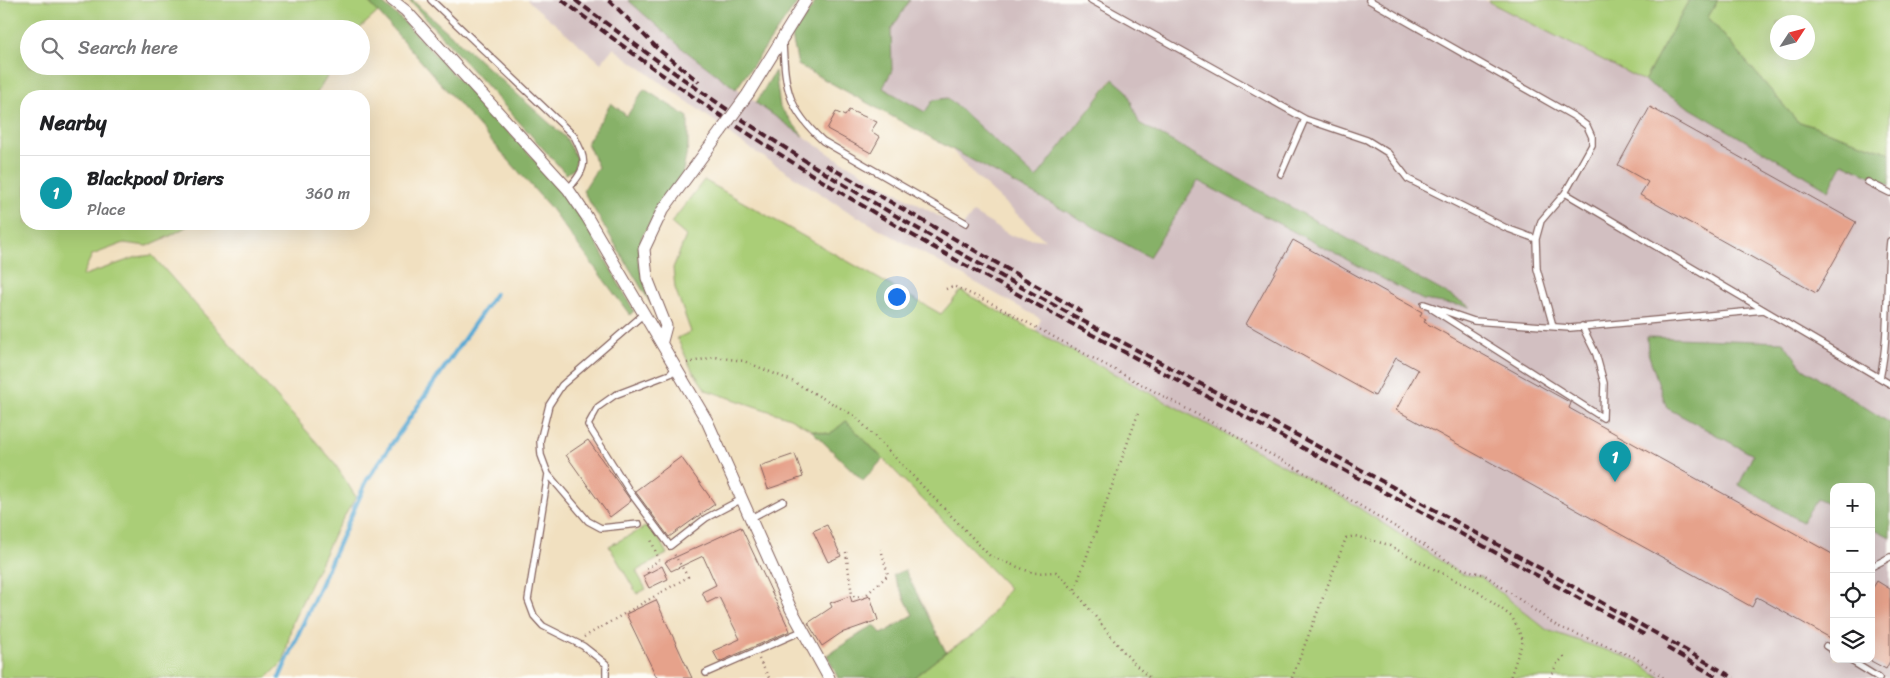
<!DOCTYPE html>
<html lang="en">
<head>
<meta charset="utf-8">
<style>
  :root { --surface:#fff; --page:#f6f6f6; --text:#202124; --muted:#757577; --line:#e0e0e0; --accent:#b5179e }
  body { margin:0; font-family:Sriracha,sans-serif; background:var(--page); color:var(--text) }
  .controls { position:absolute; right:15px; bottom:15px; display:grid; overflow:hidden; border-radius:10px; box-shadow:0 5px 20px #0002 }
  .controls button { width:45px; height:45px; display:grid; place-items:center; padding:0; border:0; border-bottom:1px solid var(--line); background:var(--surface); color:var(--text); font:25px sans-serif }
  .compass { position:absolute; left:1770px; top:15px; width:45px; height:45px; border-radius:50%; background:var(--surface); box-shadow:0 5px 20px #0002; rotate:54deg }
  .you { position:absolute; left:896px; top:296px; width:18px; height:18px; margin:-12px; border:4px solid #fff; border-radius:50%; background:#1a73e8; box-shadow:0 0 0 8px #1a73e833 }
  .badge { display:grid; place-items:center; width:32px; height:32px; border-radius:50%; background:var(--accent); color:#fff; font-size:16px; font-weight:700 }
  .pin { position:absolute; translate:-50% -41px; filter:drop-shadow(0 1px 2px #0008) }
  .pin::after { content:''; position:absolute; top:26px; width:18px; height:15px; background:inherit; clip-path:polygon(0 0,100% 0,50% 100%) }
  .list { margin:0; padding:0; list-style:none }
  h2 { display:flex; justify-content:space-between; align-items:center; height:65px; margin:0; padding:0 20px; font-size:21px }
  h2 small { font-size:16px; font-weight:400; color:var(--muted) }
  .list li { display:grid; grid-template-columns:32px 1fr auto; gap:15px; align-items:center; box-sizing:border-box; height:75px; padding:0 20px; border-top:1px solid var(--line) }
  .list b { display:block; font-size:19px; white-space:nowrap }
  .list p { margin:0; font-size:16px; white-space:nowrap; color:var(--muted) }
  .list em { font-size:16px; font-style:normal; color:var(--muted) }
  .icon { flex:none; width:28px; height:28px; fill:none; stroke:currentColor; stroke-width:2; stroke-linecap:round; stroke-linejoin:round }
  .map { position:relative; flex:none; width:1890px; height:678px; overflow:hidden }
  .search { position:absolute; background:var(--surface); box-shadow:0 5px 20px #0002; left:20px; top:20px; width:350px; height:55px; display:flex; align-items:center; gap:12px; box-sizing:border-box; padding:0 18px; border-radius:28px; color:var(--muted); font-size:19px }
  .panel { position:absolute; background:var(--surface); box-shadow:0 5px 20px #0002; left:20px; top:90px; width:350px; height:140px; border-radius:20px }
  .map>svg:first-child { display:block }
  .industrial { fill:#d2bfc1; fill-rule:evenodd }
  .green { fill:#aace77; stroke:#7a7651; fill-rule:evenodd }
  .forest { fill:#87b168; stroke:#68684a }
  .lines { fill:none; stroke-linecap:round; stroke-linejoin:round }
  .stream { stroke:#58a9d3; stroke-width:4.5 }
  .building { fill:#e6a28b }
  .service-casing { stroke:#84635f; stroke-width:8 }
  .minor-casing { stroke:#84635f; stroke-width:13 }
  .path { stroke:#84635f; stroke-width:2.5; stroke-dasharray:1 4; stroke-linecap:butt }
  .service { stroke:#fff; stroke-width:5.5 }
  .minor { stroke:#fff; stroke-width:11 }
  .rail { stroke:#4a1f2b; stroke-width:4; stroke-dasharray:8 4; stroke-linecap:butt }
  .minor-bridge-casing { stroke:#84635f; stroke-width:13; stroke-linecap:butt }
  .minor-bridge { stroke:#fff; stroke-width:11 }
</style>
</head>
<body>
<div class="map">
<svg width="1890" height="678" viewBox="0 0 1890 678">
  <rect width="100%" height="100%" fill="#fdfcf7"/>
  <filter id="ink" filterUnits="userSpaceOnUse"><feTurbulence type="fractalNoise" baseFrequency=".02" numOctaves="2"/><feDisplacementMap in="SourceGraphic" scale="10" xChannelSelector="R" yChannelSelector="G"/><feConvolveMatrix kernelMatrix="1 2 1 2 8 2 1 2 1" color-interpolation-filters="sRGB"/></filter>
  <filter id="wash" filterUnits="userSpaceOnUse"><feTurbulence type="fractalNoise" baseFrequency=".0096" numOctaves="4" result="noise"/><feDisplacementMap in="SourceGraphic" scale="20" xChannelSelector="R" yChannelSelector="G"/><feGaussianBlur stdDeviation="1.12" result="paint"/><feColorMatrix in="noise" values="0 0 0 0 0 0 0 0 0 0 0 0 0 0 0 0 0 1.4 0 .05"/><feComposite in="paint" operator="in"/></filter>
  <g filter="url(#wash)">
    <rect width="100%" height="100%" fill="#f1e0c0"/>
    <path class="industrial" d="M527,0H628L683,49L803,136L833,156L961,229L973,213L1012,236L1045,240L972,173L951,149L1149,257L1198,181L1423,300L1470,306L1139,123L1127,91L1112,79L1036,178L948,98L925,112L883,88L892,70L891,30L910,0H1485L1644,81L1829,190L1843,163L1890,185V678H1661L1635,660L1547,630L1481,577L1461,574L1342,497L1036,331L1041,319L849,212L734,138L717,123L613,48L601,63ZM1834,487H1871V659H1834Z"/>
    <path class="green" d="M0,0H367L378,12L359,29H29V66H334L315,96H26V224H191L172,235L147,246L124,243L92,255L82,276L137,257L152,255L333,461L356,497L336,530L292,623L284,661L267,678H0Z
      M1490,0H1689L1644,81L1489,2Z
      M1718,0H1890V153L1797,121L1708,17ZM1778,22H1808V52H1778Z
      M704,180L941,314L961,291L1342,497L1461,574L1481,577L1547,630L1635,660L1661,678H913L946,652L981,630L1009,588L846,421L830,434L811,430L790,418L706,390L692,370L677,338L691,332L675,288L673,268L686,236L671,223Z
      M651,524L667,554L636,571L646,589L637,594L609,546Z"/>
    <path class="forest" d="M367,0H379L401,19L555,181L586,224L634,311L630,315L549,206Z
      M409,0H412L566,138L577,159L574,169L566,174Z
      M628,0H799L736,89L683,49Z
      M817,0H910L891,30L892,70L883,88L925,112L933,100L948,98L1036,178L1113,79L1127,91L1139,123L1471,307L1423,300L1198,181L1149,257L798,65L792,36Z
      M1689,0H1718L1708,17L1797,121L1890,153V185L1843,163L1829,190L1644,81Z
      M775,71L780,107L803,136L756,103Z
      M644,89L688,117V147L682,175L642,236L638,260L651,304L583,191L598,167L587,143L611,103L627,116Z
      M1647,337L1783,342L1803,368L1890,423V537L1871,527V487H1834V507L1817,499L1802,522L1739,485L1753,455L1667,408L1648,353Z
      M846,421L883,459L863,481L811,430L830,434Z
      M905,570L946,652L913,678H838L827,655L874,625L882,634L913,615L893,575Z"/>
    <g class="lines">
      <path class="stream" d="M279,678L367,480L495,294"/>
    </g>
    <g id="blocks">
      <path class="building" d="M1650,107L1856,222L1816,293L1640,195L1648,182L1618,165Z
        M849,110L877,122L871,131L880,137L871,153L827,129L836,112L845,116Z
        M1293,240L1422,312L1420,316L1426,319L1424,322L1571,403L1569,408L1834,555V640L1757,597L1752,607L1396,410L1418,370L1396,358L1375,396L1246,324Z
        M588,440L631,501L610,517L566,455Z
        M795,454L803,477L768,489L760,466Z
        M681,457L715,504L669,537L635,491Z
        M827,525L841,556L828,562L813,531Z
        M741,527L790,631L719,662L713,651L740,639L719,597L707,603L702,592L716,585L703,556L671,571L665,562Z
        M662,566L668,579L649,588L643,576Z
        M1877,581L1890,589V661L1886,669L1871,661V591Z
        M850,596L852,602L870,596L878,620L841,633L822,646L808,623L832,607L830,603Z
        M656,600L692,678H657L626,614Z"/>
    </g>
  </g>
  <g filter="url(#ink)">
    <use href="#blocks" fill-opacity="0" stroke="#84635f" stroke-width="1"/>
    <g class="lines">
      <g class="service-casing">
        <path id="service" d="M431,0L574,136C587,161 588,167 568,189
          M1091,0L1305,119L1367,140L1388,153L1408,179L1506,228L1536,239
          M1369,0L1575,117L1587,126L1592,137V145L1565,193L1541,221L1536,239L1537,269L1553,326
          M783,43C785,89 788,109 823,141L966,223
          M1281,174L1305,119
          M1868,182L1890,193
          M1565,193L1890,384
          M1424,304L1474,321L1570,328L1764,310
          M1432,309L1603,418L1604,383L1596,354L1582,326
          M676,367L670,374L615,395L598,407L588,425L630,492L670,546L706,518L742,499
          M1880,378C1890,333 1885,287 1890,241
          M548,474L528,600L534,616L543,626L583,646L606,664V678
          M751,518L783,501
          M639,524L601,528L588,521L548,474L541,455L540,441L549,405L562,385L645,313
          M1871,567L1890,557
          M1826,646L1834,651
          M1848,659L1879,678
          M706,673L802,631"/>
      </g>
      <g class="minor-casing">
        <path id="minor" d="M392,0L406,11L568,189L587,217L707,421L791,609L829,678
          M748,94L806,0
          M662,341L666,326L647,278L644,249L662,211L721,131"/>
      </g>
      <path class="path" d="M946,289L953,286L991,303L1307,474L1399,529L1457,567L1485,575L1557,626L1634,657L1664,678
        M687,363L714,357L744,361L792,381L855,416L990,556L1033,573L1056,572C1091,604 1113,647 1150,678
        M846,552L852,595L855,597L865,596L888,575L881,549
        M648,573L646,569L659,560L650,537
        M1075,589L1139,411
        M584,637L688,577L674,554
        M759,659L769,678
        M1292,678L1346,538L1355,536L1386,544L1482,594L1512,617L1523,640L1510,678
        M1550,678L1557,664L1567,654"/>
      <use href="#service" class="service"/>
      <use href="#minor" class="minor"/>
      <path class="rail" d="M562,0C624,47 686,94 752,136C892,229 1042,308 1190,387C1342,469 1494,551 1645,635
        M575,0C663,66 753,130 848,187C992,275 1143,353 1291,432C1440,512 1588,594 1734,678
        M609,0L657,48L699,82
        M826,165L1082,312
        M1667,648L1718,678"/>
      <g class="minor-bridge-casing">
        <path id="minor-bridge" d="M721,131L748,94"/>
      </g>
      <use href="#minor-bridge" class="minor-bridge"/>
    </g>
  </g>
</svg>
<div class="controls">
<button>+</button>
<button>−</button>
<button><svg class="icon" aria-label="locate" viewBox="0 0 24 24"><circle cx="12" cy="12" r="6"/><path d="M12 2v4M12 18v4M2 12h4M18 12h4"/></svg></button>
<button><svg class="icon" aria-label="layers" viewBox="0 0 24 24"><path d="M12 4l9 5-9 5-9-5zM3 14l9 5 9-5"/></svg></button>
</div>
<svg class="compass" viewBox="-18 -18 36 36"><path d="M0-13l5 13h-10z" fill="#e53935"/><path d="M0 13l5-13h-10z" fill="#757577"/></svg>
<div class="you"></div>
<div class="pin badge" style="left:1615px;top:482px;background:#0f9aa8">1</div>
<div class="search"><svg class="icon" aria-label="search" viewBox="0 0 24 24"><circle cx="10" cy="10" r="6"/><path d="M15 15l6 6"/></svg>Search here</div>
<section class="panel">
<h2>Nearby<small></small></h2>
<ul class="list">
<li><span class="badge" style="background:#0f9aa8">1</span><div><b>Blackpool Driers</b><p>Place</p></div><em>360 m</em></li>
</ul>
</section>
</div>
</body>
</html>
